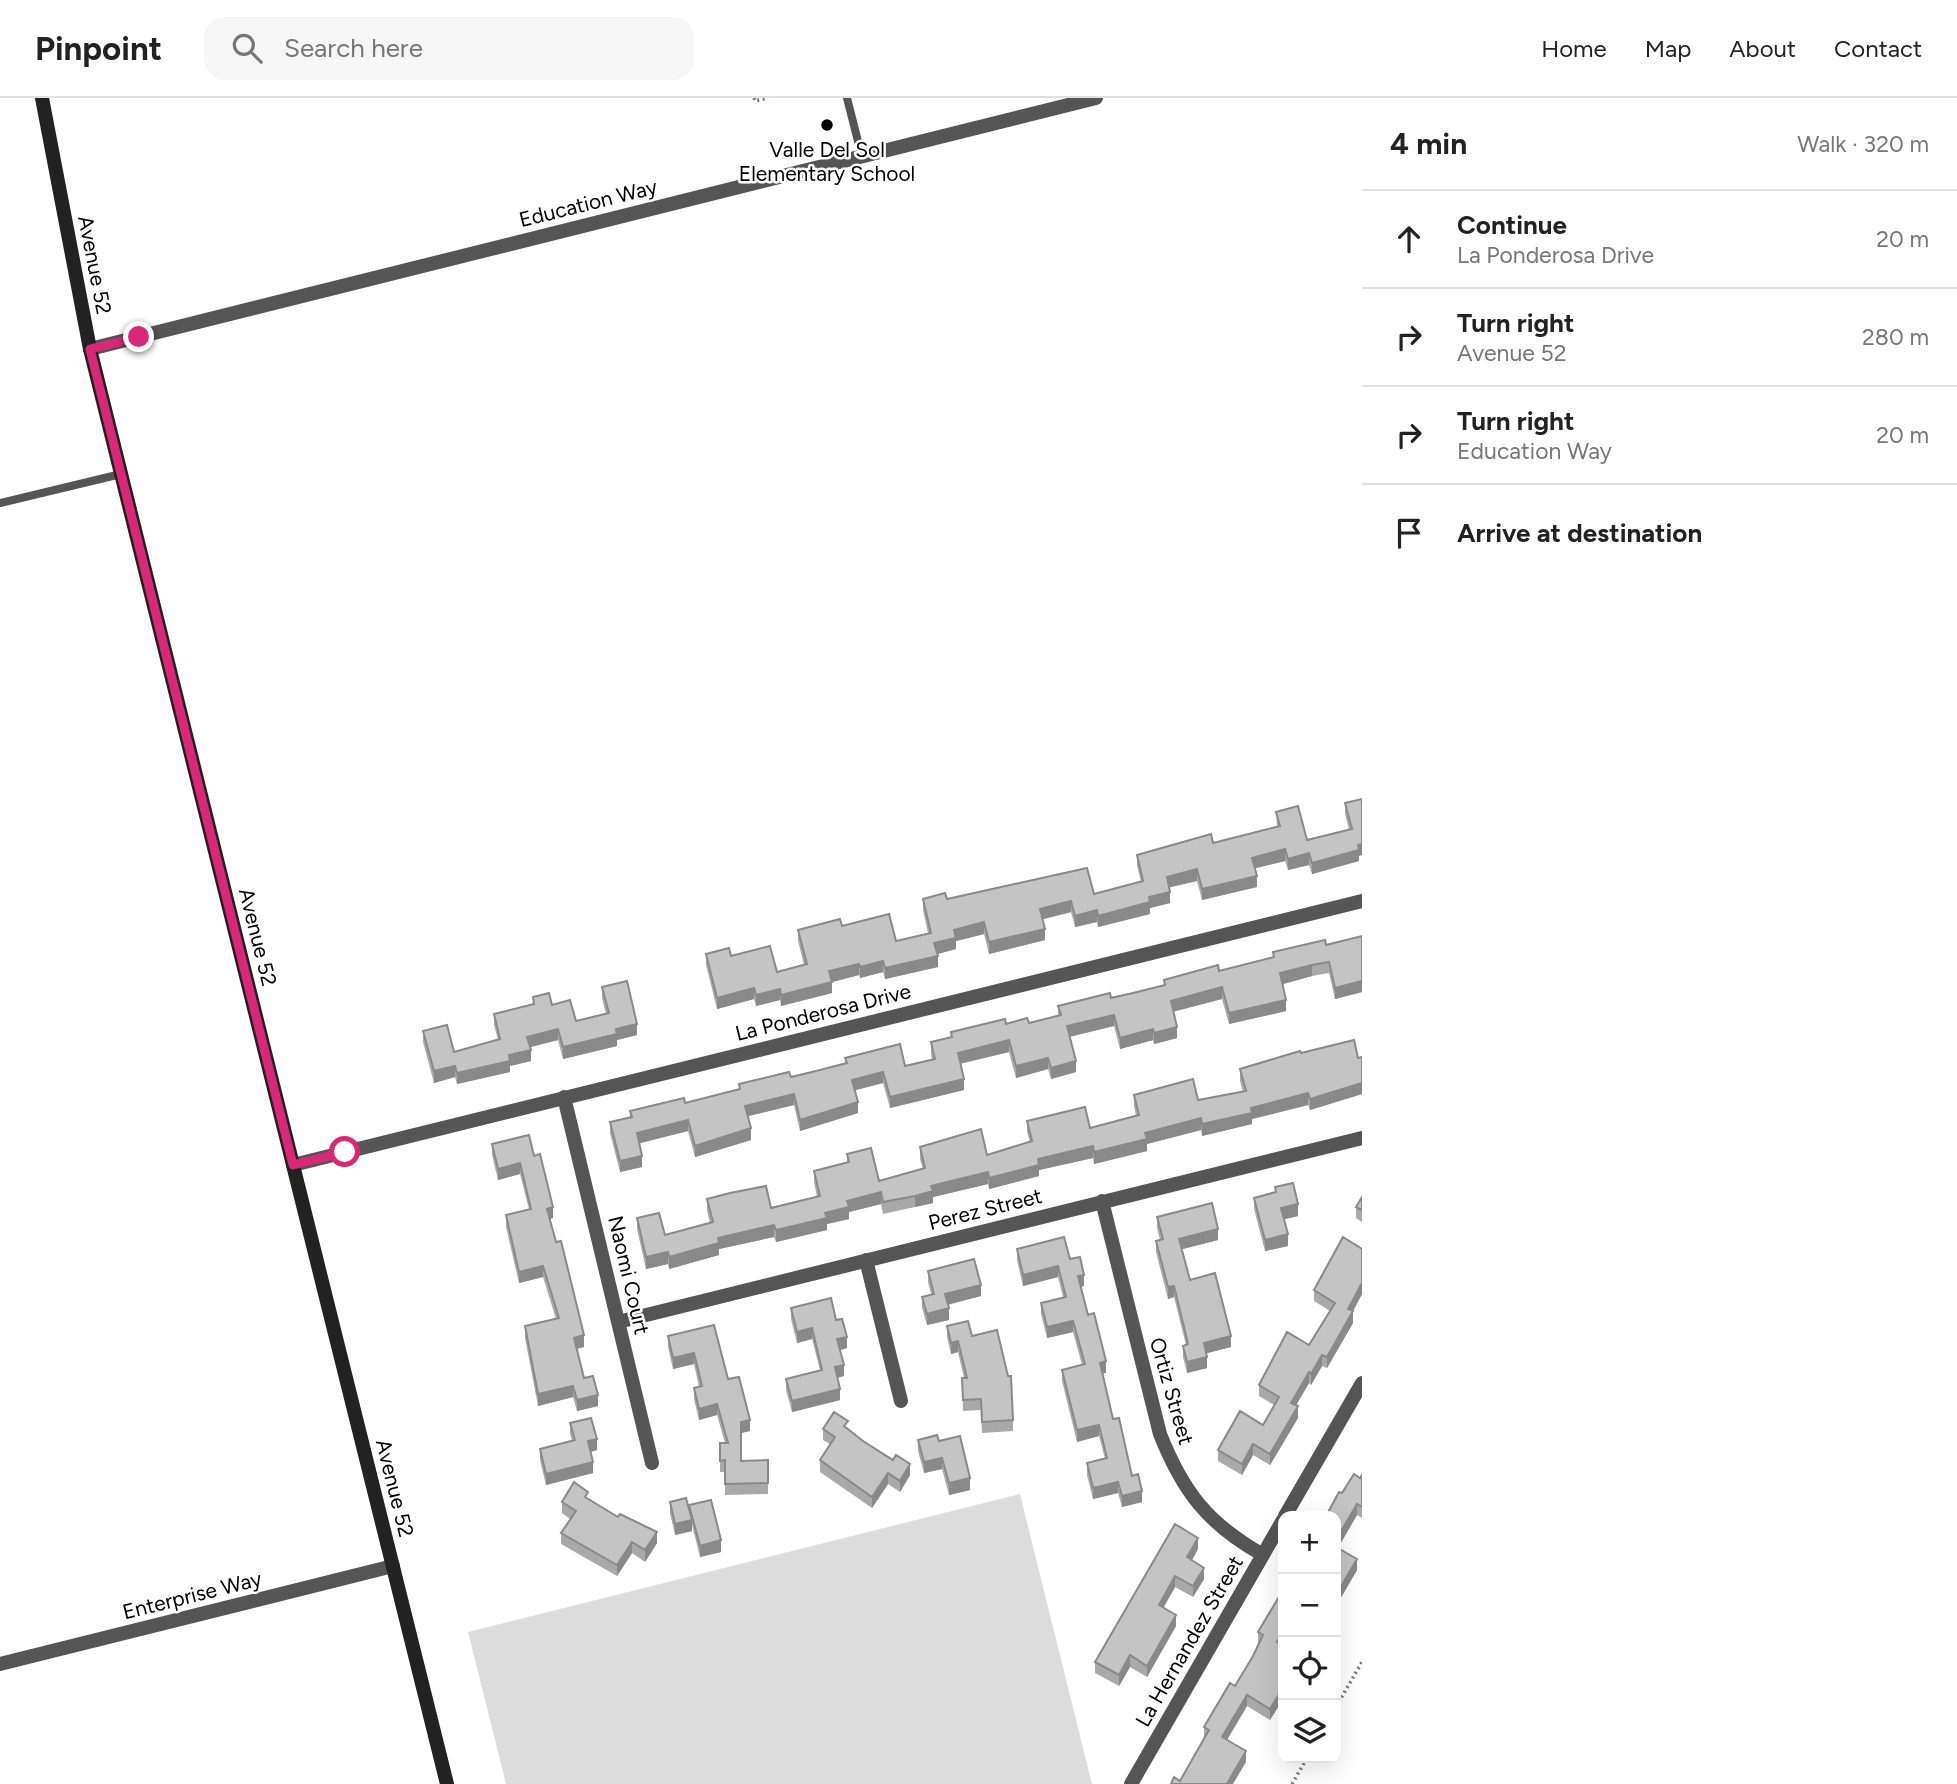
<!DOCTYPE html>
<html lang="en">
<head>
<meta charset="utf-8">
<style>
  :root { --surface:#fff; --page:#f6f6f6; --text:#222; --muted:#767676; --line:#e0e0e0 }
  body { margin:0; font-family:Figtree,sans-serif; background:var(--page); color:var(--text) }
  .controls { position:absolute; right:21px; bottom:21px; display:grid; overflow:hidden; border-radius:14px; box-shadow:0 7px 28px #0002 }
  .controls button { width:63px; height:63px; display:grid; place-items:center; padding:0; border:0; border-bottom:2px solid var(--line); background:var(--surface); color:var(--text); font:35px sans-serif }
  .stop { position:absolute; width:21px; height:21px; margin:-16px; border:5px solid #db2777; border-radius:50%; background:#fff }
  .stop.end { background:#db2777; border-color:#fff; box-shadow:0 2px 7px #0008 }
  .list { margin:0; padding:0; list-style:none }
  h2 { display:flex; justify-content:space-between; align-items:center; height:91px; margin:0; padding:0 28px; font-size:30px }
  h2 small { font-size:23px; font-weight:400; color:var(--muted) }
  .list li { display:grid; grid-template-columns:46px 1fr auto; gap:21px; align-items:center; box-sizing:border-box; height:98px; padding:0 28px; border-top:2px solid var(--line) }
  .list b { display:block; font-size:26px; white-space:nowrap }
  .list p { margin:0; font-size:23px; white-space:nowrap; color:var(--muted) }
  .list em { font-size:23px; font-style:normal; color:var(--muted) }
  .icon { flex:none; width:38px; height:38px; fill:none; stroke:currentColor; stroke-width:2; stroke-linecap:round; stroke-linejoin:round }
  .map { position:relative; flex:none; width:1362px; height:1686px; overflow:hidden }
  header { display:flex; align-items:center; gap:42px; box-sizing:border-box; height:98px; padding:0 35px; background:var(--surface); border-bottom:2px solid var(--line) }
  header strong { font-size:33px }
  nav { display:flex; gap:38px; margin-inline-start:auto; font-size:24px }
  .search { width:490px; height:63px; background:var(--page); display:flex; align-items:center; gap:18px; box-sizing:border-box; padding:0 24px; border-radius:21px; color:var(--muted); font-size:26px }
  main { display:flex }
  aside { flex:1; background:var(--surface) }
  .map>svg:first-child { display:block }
  .green { fill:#dcdcdc }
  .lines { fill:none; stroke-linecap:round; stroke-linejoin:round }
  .path { stroke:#777; stroke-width:3.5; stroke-dasharray:2 3.5; stroke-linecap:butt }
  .service { stroke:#555; stroke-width:8 }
  .minor { stroke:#555; stroke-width:14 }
  .secondary { stroke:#222; stroke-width:14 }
  .wall { fill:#a9a9a9 }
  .shaded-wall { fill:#898989 }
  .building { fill:#c4c4c4; stroke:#898989; stroke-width:2 }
  .route { stroke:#db2777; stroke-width:9 }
  .poi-dot { fill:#000; stroke:#fff; stroke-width:2.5 }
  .labels { text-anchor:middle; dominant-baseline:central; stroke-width:5; stroke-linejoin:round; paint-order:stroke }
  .poi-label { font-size:21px; fill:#000; stroke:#fff }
  .street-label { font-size:21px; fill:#000; stroke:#fff }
</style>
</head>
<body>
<header>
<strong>Pinpoint</strong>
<div class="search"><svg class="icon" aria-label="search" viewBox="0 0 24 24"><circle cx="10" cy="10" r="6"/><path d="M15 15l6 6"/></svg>Search here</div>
<nav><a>Home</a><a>Map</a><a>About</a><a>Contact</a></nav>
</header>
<main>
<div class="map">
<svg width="1362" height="1686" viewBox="0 0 1362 1686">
  <rect width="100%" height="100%" fill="#fff"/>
  <path class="green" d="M1020,1396L1092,1686H506L468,1534Z"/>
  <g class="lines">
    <path class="path" d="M754,0L755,3L768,0
      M1336,1609L1362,1564
      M1292,1686L1307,1660"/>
    <path class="service" d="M847,0L862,59
      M0,405L121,376"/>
    <path class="minor" d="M90,251L1096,0
      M564,999L652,1365
      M293,1067L1362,803
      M1102,1103L1160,1336C1183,1394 1208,1426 1263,1457
      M866,1162L901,1303
      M618,1224L1362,1040
      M1285,1418L1362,1285
      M0,1566L393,1468
      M1131,1686L1283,1422"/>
    <path class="secondary" d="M42,0L90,251L447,1686"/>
  </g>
  <path class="wall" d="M1345,705L1359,758V763L1312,776L1309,767L1288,772L1285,763L1255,770L1257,789L1202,802L1197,783L1169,789L1170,805L1150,810V816L1098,829L1097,824L1075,829L1071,814L1043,821L1045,842L989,856L984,836L956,843V851L937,856L938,869L885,881L883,874L860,880L859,877L832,884V895L781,908L780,902L756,908L754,901L717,911L706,867V856L731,858L777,874L804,867L798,843V832L842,828L896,843L928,835L923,812V801H947L1094,796L1141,783L1137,768V757L1213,745L1277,729L1276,714L1307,742L1349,732L1345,716Z
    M1362,838V894L1335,901L1329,875L1312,878L1282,886L1286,913L1229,926L1222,901L1173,914L1177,940L1154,946L1153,942L1120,951L1114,928L1070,939L1076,974L1051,981L1048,971L1016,980L1009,954L960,966L964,992L890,1010L883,985L855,992L858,1015L800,1033L794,1007L748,1018L751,1042L695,1059L688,1033L639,1045L642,1069L620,1074L610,1035V1024L630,1019V1013L685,1005L739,992V986L791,979L845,966V960L905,968L932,961L931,956V944L951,939V934L1006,926L1029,925L1058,918V908L1133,895L1164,887V882L1219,873L1273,859V854L1326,847Z
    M602,889L637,937L617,942V948L563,961L558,942L530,949L531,963L510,968V974L457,986L455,979L434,985L423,944V933L454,954L498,942L494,927V916L533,906V899L552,907L576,923L606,916L602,900Z
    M1301,955L1358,960L1362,959V996L1310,1012L1308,1007L1252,1021V1026L1202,1038L1201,1032L1147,1046V1053L1094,1066L1093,1060L1039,1072V1078L989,1091L988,1086L933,1099V1105L915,1109L883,1116L881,1106L849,1114V1121L827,1126V1132L776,1144L774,1139L719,1151V1157L669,1171L668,1166L646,1171L637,1131V1120L665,1137L710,1125L707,1113V1101L771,1110L817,1099L814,1084V1073L847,1064V1056L879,1083L923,1071L920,1061V1049L987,1057L1030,1044L1027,1034V1023L1090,1030L1136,1018L1134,1008V997L1198,1002L1243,994L1240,983V971Z
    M492,1046L534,1058L553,1120L550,1121L584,1249L577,1251L584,1280L598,1308L577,1313L573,1299L538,1308L525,1240V1228L556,1221L543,1179L519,1185L506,1129V1117L529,1111L520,1076L498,1082L492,1057Z
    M1275,1089L1298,1118L1284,1121L1288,1148L1265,1153L1254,1111V1100L1275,1095Z
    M1362,1099V1124L1356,1120V1109Z
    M1157,1119L1218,1142L1182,1151L1190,1182L1231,1249L1206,1255L1207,1270L1187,1275L1183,1259V1248L1186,1247L1174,1199L1168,1201L1156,1154V1143L1160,1142L1157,1130Z
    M1017,1151L1070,1161L1084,1188L1081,1189L1088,1217L1106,1275H1103L1113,1321L1142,1404L1122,1409L1118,1395L1093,1401L1087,1377V1365L1105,1361L1099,1338L1077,1344L1062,1283V1272L1082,1267L1073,1234L1047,1240L1041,1216V1205L1063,1199L1058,1179L1023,1188L1017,1162Z
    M1362,1151V1196L1353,1213V1225L1327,1270L1322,1268L1311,1287L1309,1285L1296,1307L1298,1320L1270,1367L1253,1357L1242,1377L1218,1363V1352L1263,1327L1274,1307L1259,1298V1287L1309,1247L1330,1213L1314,1203V1192Z
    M928,1173L981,1198L948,1207L949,1222L927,1227L922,1210V1199L931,1196L928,1184Z
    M791,1210L836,1222L847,1250L840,1252L844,1278L837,1280L840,1302L792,1314L786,1292V1281L820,1272L812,1241L797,1245L791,1221Z
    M947,1228L972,1238L1013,1322V1333L982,1335L981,1312L963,1313L962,1280H964L958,1254L951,1256L947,1239Z
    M668,1238L728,1281L750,1333L741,1335V1363L768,1362V1396L725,1397V1374H720V1357L725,1345L717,1317L699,1322L694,1301V1290L699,1289L694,1266L673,1271L668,1249Z
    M570,1325L597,1352L591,1354L593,1375L546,1387L540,1362V1351L572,1342L570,1336Z
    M823,1331H848L910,1377L900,1394L888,1386L872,1410L820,1374V1362L830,1346L823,1342Z
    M918,1342L939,1343L970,1392L949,1397L942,1371L924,1375L918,1353Z
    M1362,1377V1420L1357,1417L1338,1450L1357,1472L1336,1508V1418L1342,1395L1360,1380Z
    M588,1401L657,1445L645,1464L632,1455L617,1478L561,1446V1435L570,1421L562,1415V1404Z
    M670,1404L689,1412V1407L721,1454L700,1459L692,1427V1433L675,1437L670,1415Z
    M1198,1451L1192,1462L1204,1481L1193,1499L1175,1489L1163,1509L1176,1528L1147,1579L1130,1569L1119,1588L1095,1575V1564Z
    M1283,1492V1544L1281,1547L1283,1548V1601L1270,1622L1247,1608L1227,1642L1246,1664L1180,1683L1204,1640V1629L1235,1588L1253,1558L1258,1546V1534Z"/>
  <path class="shaded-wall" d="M1362,746V757L1359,758V763L1312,776V765Z
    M1285,751V763L1252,771V760Z
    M1309,755V767L1288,772V761Z
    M1197,771V783L1167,790V779Z
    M1257,778V789L1202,802V791Z
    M1170,794V805L1150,810V816L1098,829V818L1149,799Z
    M1071,803V814L1040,822V811Z
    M1097,812V824L1075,829V818Z
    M984,824V836L956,843V851L934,857V845L954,832Z
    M1045,831V842L989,856V844Z
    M938,858V869L885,881V870Z
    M883,863V874L860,880V869Z
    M859,866V877L832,884V895L781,908V897L829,873Z
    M1312,867V878L1280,887V875Z
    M1362,883V894L1335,901V890Z
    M1222,889V901L1171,914V903Z
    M754,890V901L717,911V900Z
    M780,891V902L756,908V897Z
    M1286,902V913L1229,926V915Z
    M1114,917V928L1067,939V928Z
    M637,926V937L617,942V948L563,961V949L616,931Z
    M1177,929V940L1154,946V935Z
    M558,931V942L527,950V939Z
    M1153,931V942L1120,951V940Z
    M1009,942V954L958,966V955Z
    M531,952V963L510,968V974L457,986V975L509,957Z
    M1048,960V971L1016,980V968Z
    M1076,963V974L1051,981V970Z
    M455,968V979L434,985V973Z
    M883,974V985L852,993V982Z
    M964,981V992L890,1010V999Z
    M1362,985V996L1310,1012V1001Z
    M1308,995V1007L1252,1021V1026L1202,1038V1026L1251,1010Z
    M794,996V1007L745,1019V1008Z
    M858,1004V1015L800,1033V1022Z
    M1201,1020V1032L1147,1046V1053L1094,1066V1054L1145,1035Z
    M688,1022V1033L637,1046V1035Z
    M751,1030V1042L695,1059V1048Z
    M1093,1048V1060L1039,1072V1078L989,1091V1080L1038,1061Z
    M642,1058V1069L620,1074V1063Z
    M520,1065V1076L498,1082V1071Z
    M988,1074V1086L933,1099V1105L915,1109V1098L931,1088Z
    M881,1094V1106L849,1114V1121L827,1126V1132L776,1144V1132L825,1115L847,1103Z
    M1298,1106V1118L1281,1122V1110Z
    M553,1109V1120L547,1122V1111Z
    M774,1127V1139L719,1151V1157L669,1171V1159L718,1140Z
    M1218,1131V1142L1179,1152V1141Z
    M1288,1136V1148L1265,1153V1142Z
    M668,1154V1166L646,1171V1159Z
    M543,1168V1179L519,1185V1174Z
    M1058,1168V1179L1023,1188V1177Z
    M1084,1177V1188L1078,1189V1178Z
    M1362,1185V1196L1352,1215L1353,1213V1225L1327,1270V1259L1348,1211Z
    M981,1187V1198L945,1207V1196Z
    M1174,1188V1199L1168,1201V1189Z
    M949,1210V1222L927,1227V1216Z
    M1073,1223V1234L1047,1240V1229Z
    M812,1230V1241L797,1245V1234Z
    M584,1237V1249L574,1251V1240Z
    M1231,1238V1249L1204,1256V1245Z
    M847,1239V1250L837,1253V1241Z
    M958,1243V1254L951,1256V1245Z
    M694,1255V1266L673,1271V1260Z
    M1322,1257V1268L1311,1287V1276Z
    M1207,1259V1270L1187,1275V1264Z
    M1106,1263V1275L1100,1276V1265Z
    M844,1267V1278L835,1280V1269Z
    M1309,1274V1285L1291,1316V1305Z
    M573,1288V1299L538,1308V1296Z
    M840,1291V1302L792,1314V1303Z
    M598,1297V1308L577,1313V1302Z
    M717,1306V1317L699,1322V1311Z
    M1298,1308V1320L1270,1367V1356Z
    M750,1322V1333L741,1335V1324Z
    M1099,1327V1338L1077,1344V1332Z
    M597,1341V1352L588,1354V1343Z
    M1253,1346V1357L1242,1377V1366Z
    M942,1360V1371L924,1375V1364Z
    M593,1364V1375L546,1387V1376Z
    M910,1366V1377L900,1394V1383Z
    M888,1375V1386L872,1410V1399Z
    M970,1380V1392L949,1397V1385Z
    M1118,1384V1395L1093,1401V1390Z
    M1142,1393V1404L1122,1409V1398Z
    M1357,1406V1417L1336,1453V1442Z
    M692,1422V1433L675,1437V1426Z
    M657,1434V1445L645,1464V1452Z
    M1198,1440V1451L1187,1471V1459Z
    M721,1442V1454L700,1459V1448Z
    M632,1444V1455L617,1478V1467Z
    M1357,1461V1472L1336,1508V1497Z
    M1204,1470V1481L1193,1499V1488Z
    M1175,1478V1489L1159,1518V1507Z
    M1176,1517V1528L1147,1579V1568Z
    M1283,1533V1544L1277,1555V1544Z
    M1130,1557V1569L1119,1588V1577Z
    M1283,1581V1601L1270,1622V1611L1279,1588Z
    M1247,1597V1608L1222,1650V1639Z
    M1246,1653V1664L1233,1686H1227Z"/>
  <path class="building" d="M1362,701V746L1358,747L1359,752L1312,765L1309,755L1288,761L1285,751L1252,760L1257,778L1202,791L1197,771L1167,779L1170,794L1149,799L1150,804L1098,818L1097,812L1075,818L1071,803L1040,811L1045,831L989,844L984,824L954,832L956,840L934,845L938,858L885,870L883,863L860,869L859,866L829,873L832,884L781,897L780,891L756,897L754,890L717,900L706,856L729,850L731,858L770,848L777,874L807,866L798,832L840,821L842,828L889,816L896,843L931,835L923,801L945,795L947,801L1087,770L1094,796L1143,783L1137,757L1211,736L1213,745L1280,728L1276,714L1298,708L1307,742L1352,731L1345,705Z
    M1362,838V883L1335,890L1329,864L1312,867L1280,875L1286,902L1229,915L1222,889L1171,903L1177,929L1154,935L1153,931L1120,940L1114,917L1067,928L1076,963L1051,970L1048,960L1016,968L1009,942L958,955L964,981L890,999L883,974L852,982L858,1004L800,1022L794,996L745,1008L751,1030L695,1048L688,1022L637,1035L642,1058L620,1063L610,1024L632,1019L630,1013L684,1000L685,1005L740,991L739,986L789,974L791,979L812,974L847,965L845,960L900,946L905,968L935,961L931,944L952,939L951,934L1005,921L1006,926L1027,920L1029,925L1061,917L1058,908L1110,895L1111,900L1133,895L1165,887L1164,882L1218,867L1219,873L1274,859L1273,854L1325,842L1326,847Z
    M627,883L637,926L616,931L617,936L563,949L558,931L527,939L531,952L509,957L510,963L457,975L455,968L434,973L423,933L447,927L454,954L500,941L494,916L534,906L533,899L549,895L552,907L570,902L576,923L609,915L602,889Z
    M1354,942L1358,960L1362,959V985L1310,1001L1308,995L1251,1010L1252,1015L1202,1026L1201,1020L1145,1035L1147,1041L1094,1054L1093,1048L1038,1061L1039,1067L989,1080L988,1074L931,1088L933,1093L915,1098L883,1104L881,1094L847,1103L849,1109L825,1115L827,1120L776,1132L774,1127L718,1140L719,1145L669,1159L668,1154L646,1159L637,1120L659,1115L665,1137L713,1124L707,1101L730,1095L766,1088L771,1110L820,1098L814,1073L849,1064L847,1056L871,1050L879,1083L925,1070L920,1049L981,1031L987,1057L1032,1043L1027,1023L1085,1009L1090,1030L1139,1017L1134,997L1193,981L1198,1002L1246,993L1240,971L1300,953L1301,955Z
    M529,1037L534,1058L540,1056L553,1109L547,1111L556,1144L561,1143L584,1237L574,1240L584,1280L593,1278L598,1297L577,1302L573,1288L538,1296L525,1228L559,1220L543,1168L519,1174L506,1117L531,1111L520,1065L498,1071L492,1046Z
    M1293,1085L1298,1106L1281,1110L1288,1136L1265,1142L1254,1100L1276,1094L1275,1089Z
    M1362,1099V1112L1356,1109Z
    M1212,1105L1218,1131L1179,1141L1190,1182L1215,1175L1231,1238L1204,1245L1207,1259L1187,1264L1183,1248L1188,1246L1174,1188L1168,1189L1156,1143L1163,1141L1157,1119Z
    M1064,1139L1070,1161L1080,1159L1084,1177L1078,1178L1088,1217L1094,1215L1106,1263L1100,1265L1113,1321L1119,1320L1132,1378L1138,1376L1142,1393L1122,1398L1118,1384L1093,1390L1087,1365L1107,1360L1099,1327L1077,1332L1062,1272L1085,1266L1073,1223L1047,1229L1041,1205L1066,1199L1058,1168L1023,1177L1017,1151Z
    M1343,1139L1362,1151V1185L1348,1211L1353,1213L1327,1259L1322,1257L1311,1276L1309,1274L1291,1305L1298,1308L1270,1356L1253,1346L1242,1366L1218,1352L1240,1313L1263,1327L1279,1299L1259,1287L1287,1234L1309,1247L1335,1205L1314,1192Z
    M974,1161L981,1187L945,1196L949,1210L927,1216L922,1199L934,1196L928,1173Z
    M831,1200L836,1222L842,1221L847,1239L837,1241L844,1267L835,1269L840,1291L792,1303L786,1281L822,1272L812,1230L797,1234L791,1210Z
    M968,1223L972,1238L997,1232L1008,1278H1011L1013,1322L982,1324L981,1301L963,1302L962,1280H967L958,1243L951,1245L947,1228Z
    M714,1227L728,1281L739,1279L750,1322L741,1324V1363L768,1362V1385L725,1386V1362L720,1363V1345H728L717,1306L699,1311L694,1290L702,1288L694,1255L673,1260L668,1238Z
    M834,1314L848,1323L844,1328L863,1343L893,1362L896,1357L910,1366L900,1383L888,1375L872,1399L820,1362L835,1339L823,1331Z
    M591,1320L597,1341L588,1343L593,1364L546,1376L540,1351L575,1342L570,1325Z
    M937,1337L939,1343L960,1338L970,1380L949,1385L942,1360L924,1364L918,1342Z
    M1354,1376L1360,1380L1362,1377V1409L1357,1406L1336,1442V1418H1326L1339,1394L1342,1395Z
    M574,1384L588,1394L585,1399L618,1419L620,1416L657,1434L645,1452L632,1444L617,1467L561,1435L576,1413L562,1404Z
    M686,1400L692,1422L675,1426L670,1404Z
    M711,1402L721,1442L700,1448L689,1407Z
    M1175,1426L1198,1440L1187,1459L1204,1470L1193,1488L1175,1478L1159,1507L1176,1517L1147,1568L1130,1557L1119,1577L1095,1564Z
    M1336,1449L1357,1461L1336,1497Z
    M1283,1492V1533L1277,1544L1283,1548V1581L1279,1588L1283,1590L1270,1611L1247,1597L1222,1639L1246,1653L1228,1684L1227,1686H1171L1174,1679L1180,1683L1197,1653L1209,1632L1204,1629L1230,1585L1235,1588L1253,1558L1263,1537L1258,1534Z"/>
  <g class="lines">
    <path class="route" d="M139,239L90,251L293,1067L345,1054"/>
  </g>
  <circle class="poi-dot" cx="827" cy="27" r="7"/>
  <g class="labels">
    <g class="poi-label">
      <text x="827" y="51">Valle Del Sol<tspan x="827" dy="24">Elementary School</tspan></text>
    </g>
    <g class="street-label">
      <text transform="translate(588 105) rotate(-14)">Education Way</text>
      <text transform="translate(95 167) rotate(79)">Avenue 52</text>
      <text transform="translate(258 839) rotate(76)">Avenue 52</text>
      <text transform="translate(823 914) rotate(-14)">La Ponderosa Drive</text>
      <text transform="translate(985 1111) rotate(-14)">Perez Street</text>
      <text transform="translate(629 1177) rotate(77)">Naomi Court</text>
      <text transform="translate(1172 1293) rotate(74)">Ortiz Street</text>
      <text transform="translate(395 1390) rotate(76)">Avenue 52</text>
      <text transform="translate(192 1497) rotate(-14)">Enterprise Way</text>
      <text transform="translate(1189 1543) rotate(-60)">La Hernandez Street</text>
    </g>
  </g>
</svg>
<div class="controls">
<button>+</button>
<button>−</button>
<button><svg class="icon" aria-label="locate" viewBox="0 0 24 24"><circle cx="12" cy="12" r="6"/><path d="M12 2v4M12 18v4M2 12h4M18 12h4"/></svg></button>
<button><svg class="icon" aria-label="layers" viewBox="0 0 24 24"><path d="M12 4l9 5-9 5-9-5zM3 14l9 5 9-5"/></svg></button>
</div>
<div class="stop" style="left:345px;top:1054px"></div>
<div class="stop end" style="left:139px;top:239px"></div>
</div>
<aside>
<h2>4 min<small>Walk · 320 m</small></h2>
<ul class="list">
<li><svg class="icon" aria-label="ahead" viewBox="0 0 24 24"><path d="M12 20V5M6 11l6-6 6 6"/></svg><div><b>Continue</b><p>La Ponderosa Drive</p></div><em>20 m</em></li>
<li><svg class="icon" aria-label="right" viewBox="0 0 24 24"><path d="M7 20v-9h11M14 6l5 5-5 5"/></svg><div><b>Turn right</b><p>Avenue 52</p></div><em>280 m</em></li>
<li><svg class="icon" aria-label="right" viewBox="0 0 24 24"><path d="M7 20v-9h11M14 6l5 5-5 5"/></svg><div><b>Turn right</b><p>Education Way</p></div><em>20 m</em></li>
<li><svg class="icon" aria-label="arrive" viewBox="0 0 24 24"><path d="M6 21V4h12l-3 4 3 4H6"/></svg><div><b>Arrive at destination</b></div></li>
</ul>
</aside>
</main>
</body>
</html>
